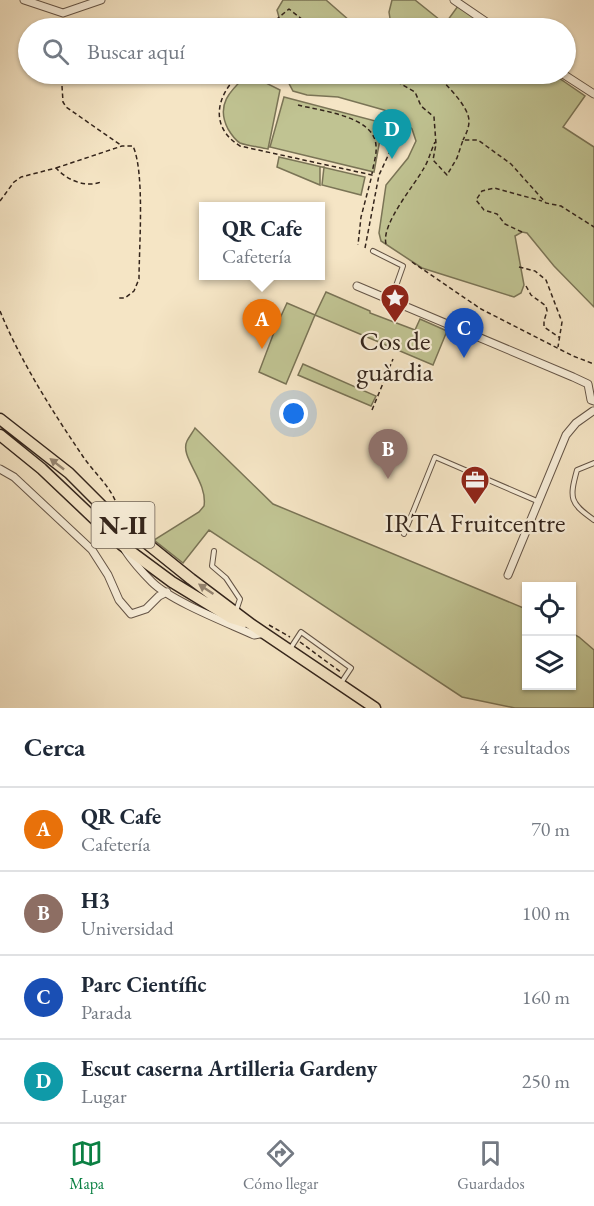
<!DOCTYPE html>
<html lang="es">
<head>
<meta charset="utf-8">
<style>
  :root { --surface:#fff; --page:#f6f6f7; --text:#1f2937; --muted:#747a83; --line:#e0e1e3; --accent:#0b8043 }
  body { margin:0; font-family:"EB Garamond",serif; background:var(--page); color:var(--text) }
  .controls { position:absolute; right:18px; bottom:18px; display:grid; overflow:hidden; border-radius:0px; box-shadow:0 2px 4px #0004 }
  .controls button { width:54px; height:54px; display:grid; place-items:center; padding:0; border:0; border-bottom:2px solid var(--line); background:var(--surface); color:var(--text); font:30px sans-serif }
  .you { position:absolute; left:294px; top:414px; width:21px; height:21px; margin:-15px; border:4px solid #fff; border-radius:50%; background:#1a73e8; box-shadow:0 0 0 9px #1a73e833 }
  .badge { display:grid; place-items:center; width:39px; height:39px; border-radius:50%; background:var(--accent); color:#fff; font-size:20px; font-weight:700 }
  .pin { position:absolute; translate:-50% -50px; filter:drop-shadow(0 2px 3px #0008) }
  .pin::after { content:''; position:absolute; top:32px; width:21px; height:18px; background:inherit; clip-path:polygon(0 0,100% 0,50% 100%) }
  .popup { position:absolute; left:199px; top:202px; width:126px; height:78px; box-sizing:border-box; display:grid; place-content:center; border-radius:0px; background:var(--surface); filter:drop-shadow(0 2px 4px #0005); font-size:20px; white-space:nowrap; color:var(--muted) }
  .popup b { font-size:22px; color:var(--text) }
  .popup::after { content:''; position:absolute; left:50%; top:100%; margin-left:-12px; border:12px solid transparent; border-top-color:var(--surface) }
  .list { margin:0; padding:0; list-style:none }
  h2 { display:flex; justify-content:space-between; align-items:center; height:78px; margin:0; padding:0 24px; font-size:26px }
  h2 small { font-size:20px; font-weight:400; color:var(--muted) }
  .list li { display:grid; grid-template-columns:39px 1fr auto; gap:18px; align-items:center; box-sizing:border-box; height:84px; padding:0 24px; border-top:2px solid var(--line) }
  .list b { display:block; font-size:22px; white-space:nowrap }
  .list p { margin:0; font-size:20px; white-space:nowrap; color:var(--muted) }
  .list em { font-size:20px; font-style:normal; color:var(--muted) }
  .icon { flex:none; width:33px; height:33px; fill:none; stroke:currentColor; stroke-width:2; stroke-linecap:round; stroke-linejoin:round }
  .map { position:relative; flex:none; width:594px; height:708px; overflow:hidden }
  .search { position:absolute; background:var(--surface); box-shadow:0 2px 4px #0004; left:18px; right:18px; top:18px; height:66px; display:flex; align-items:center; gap:15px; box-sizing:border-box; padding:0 21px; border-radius:33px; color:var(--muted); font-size:22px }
  .sheet { height:414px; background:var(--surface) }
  nav { display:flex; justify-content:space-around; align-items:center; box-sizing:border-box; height:84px; border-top:2px solid var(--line); background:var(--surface); font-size:16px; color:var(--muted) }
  nav a { display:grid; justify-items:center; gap:3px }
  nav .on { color:var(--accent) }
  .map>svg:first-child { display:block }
  .green { fill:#c0c392; stroke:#7a7456; stroke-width:1.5 }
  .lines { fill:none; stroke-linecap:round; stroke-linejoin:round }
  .service-casing { stroke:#645446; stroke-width:6 }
  .minor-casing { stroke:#645446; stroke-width:9 }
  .primary-casing { stroke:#33241b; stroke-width:13 }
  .path { stroke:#33241b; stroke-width:1.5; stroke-dasharray:4.5 3; stroke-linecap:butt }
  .service { stroke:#f8eed9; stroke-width:4 }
  .minor { stroke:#f8eed9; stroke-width:7 }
  .primary { stroke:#f5e5c5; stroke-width:10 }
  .oneway { fill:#948470 }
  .labels { text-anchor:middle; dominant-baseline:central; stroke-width:4.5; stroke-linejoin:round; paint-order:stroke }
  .shield { fill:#f8eed9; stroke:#6e6154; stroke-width:1.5 }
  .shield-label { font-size:26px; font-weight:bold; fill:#33241b }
  .poi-label { font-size:27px; fill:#33241b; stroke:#f8eed9 }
</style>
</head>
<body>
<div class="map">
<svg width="594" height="708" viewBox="0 0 594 708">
  <rect width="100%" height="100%" fill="#f5e5c5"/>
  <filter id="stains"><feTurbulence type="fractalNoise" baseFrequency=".00333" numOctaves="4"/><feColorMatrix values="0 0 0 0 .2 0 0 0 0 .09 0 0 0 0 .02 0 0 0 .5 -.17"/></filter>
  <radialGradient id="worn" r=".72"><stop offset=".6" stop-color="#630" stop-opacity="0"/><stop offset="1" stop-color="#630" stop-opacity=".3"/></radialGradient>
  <path class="green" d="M283,0H326L358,28H282L277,10Z
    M392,0H415L445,24L458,6L490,28H385L391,25L389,12Z
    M248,74L280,90L268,149C260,147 248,146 240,143C235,140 231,134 228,129C215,104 231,90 248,74Z
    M284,74H553L585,96L563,127L594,147V307L554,266L527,233L522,232L515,236L524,285L521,293L514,297L422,268L381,241L379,233L386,185L408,158L416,141L412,129L406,123L392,113L384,110L338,97L307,95L293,91Z
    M284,97L383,123L374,172L270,147Z
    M279,157L365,177L361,195L322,185L324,167H320V185L277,167Z
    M326,292L370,311V313L415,330L420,319L447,331L433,365L315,315L286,384L259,372L276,327L287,303L315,315Z
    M303,364L376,396L371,406L298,375Z
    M195,428L273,504L526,609V686H572V633L579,637L594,650V708H515L462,697L209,530L183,563L154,540L199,512L204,506C208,481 179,457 187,441C189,437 193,432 195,428Z"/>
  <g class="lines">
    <g class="service-casing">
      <path id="service" d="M373,251L403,266L391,300
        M594,463L577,470C569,499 570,503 594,520
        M404,534L435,457L537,501
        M214,551L212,566L226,578L240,599L236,611
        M290,649L301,632L351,668L341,683"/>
    </g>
    <g class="minor-casing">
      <path id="minor" d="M24,0L63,13L101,0
        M454,0L495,28
        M563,74L594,94
        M357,286L573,377L588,384L591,400L594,401
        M0,469L14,477L92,550L108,575L119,600L131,614L146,609L159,596L167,592
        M125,550C133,562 142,572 152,582C171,601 228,623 254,635L265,633
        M508,575L566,435L576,423L593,411"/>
    </g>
    <g class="primary-casing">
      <path id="primary" d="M0,419L69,473L109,513L191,579L252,625L375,708
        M0,435L42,469L122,545L172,582L231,618L244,622"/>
    </g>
    <path class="path" d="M275,28L278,18L289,9L303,20L328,28
      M240,74C216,95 209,127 240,146L372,175L361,217L358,245
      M252,74L258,75L289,74
      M384,74L415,92L421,106L434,117L436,144L433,160L447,175L457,158L463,140H478L511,164L546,203L561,206L594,227
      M436,74C445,84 469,106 469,121C469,128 466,134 463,140
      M62,86L63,102L66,107L122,146
      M298,105C321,111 375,116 376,146C377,155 373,165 372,174
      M56,168L122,146H133C145,173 139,247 139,279L134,291L125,298H118
      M0,201L14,182L21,177L56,168C67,180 85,188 101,182
      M522,232L505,224L497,214L484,210L476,200L482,191L494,188L542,201
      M386,244C381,224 414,186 424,168C429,160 431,150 435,142
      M365,248L379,175L393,145
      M412,262L481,309L573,356L594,364
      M519,267L535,271L546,280L562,322L558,347
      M526,286L531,295L546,306L547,311L544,321V327L560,338
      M0,311C20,360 52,411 82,455C93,472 112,487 118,508
      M372,410L393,359
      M269,625L290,637
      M300,642L342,673"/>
    <use href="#service" class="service"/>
    <use href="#minor" class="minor"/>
    <use href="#primary" class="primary"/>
  </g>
  <defs><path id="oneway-solid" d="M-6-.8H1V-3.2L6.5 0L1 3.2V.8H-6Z" transform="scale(1.5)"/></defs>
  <g class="oneway">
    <use href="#oneway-solid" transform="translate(57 464) rotate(-142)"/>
    <use href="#oneway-solid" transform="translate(206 589) rotate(-146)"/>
  </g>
  <defs>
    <g id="sight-pin" transform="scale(1.5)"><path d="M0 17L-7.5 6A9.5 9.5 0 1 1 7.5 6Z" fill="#8f2418" stroke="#f8eed9"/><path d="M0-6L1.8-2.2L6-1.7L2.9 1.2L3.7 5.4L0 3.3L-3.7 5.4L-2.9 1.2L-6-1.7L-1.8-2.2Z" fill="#fff"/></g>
    <g id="office-pin" transform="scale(1.5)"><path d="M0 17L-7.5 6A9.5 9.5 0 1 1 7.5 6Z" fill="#8f2418" stroke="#f8eed9"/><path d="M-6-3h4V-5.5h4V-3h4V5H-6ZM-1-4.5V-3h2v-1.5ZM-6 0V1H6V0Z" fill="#fff"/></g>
  </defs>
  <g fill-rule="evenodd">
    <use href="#sight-pin" x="395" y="298"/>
    <use href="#office-pin" x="475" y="480"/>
  </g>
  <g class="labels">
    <rect class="shield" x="91.5" y="502" width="63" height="46" rx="4.5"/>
    <g class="shield-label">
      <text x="123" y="525">N-II</text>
    </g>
    <g class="poi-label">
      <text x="395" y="340">Cos de<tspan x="395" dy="31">guàrdia</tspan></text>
      <text x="475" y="522">IRTA Fruitcentre</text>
    </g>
  </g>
  <rect width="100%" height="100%" filter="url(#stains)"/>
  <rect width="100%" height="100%" fill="url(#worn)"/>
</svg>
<div class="controls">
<button><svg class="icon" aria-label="locate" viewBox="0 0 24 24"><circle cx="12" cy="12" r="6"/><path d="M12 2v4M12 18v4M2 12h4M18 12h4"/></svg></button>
<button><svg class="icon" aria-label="layers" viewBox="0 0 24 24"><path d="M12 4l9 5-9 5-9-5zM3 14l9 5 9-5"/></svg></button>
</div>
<div class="you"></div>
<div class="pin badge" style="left:262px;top:349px;background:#e8710a">A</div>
<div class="popup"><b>QR Cafe</b>Cafetería</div>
<div class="pin badge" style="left:388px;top:479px;background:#8d6e63">B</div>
<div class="pin badge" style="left:464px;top:358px;background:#1a4fb4">C</div>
<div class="pin badge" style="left:392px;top:159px;background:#0f9aa8">D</div>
<div class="search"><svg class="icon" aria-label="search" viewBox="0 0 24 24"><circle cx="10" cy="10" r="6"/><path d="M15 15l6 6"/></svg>Buscar aquí</div>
</div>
<section class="sheet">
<h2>Cerca<small>4 resultados</small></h2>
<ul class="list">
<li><span class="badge" style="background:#e8710a">A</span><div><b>QR Cafe</b><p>Cafetería</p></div><em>70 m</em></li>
<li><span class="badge" style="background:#8d6e63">B</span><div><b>H3</b><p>Universidad</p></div><em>100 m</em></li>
<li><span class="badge" style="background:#1a4fb4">C</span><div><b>Parc Científic</b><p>Parada</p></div><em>160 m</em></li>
<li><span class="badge" style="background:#0f9aa8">D</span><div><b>Escut caserna Artilleria Gardeny</b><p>Lugar</p></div><em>250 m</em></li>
</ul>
</section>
<nav>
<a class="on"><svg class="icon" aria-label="map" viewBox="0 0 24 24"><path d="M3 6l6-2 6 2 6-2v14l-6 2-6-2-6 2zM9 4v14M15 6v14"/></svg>Mapa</a>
<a><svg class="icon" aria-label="directions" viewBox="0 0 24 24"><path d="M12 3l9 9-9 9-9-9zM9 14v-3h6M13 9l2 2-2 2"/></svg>Cómo llegar</a>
<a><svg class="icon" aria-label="saved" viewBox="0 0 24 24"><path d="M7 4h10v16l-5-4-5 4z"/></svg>Guardados</a>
</nav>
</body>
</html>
